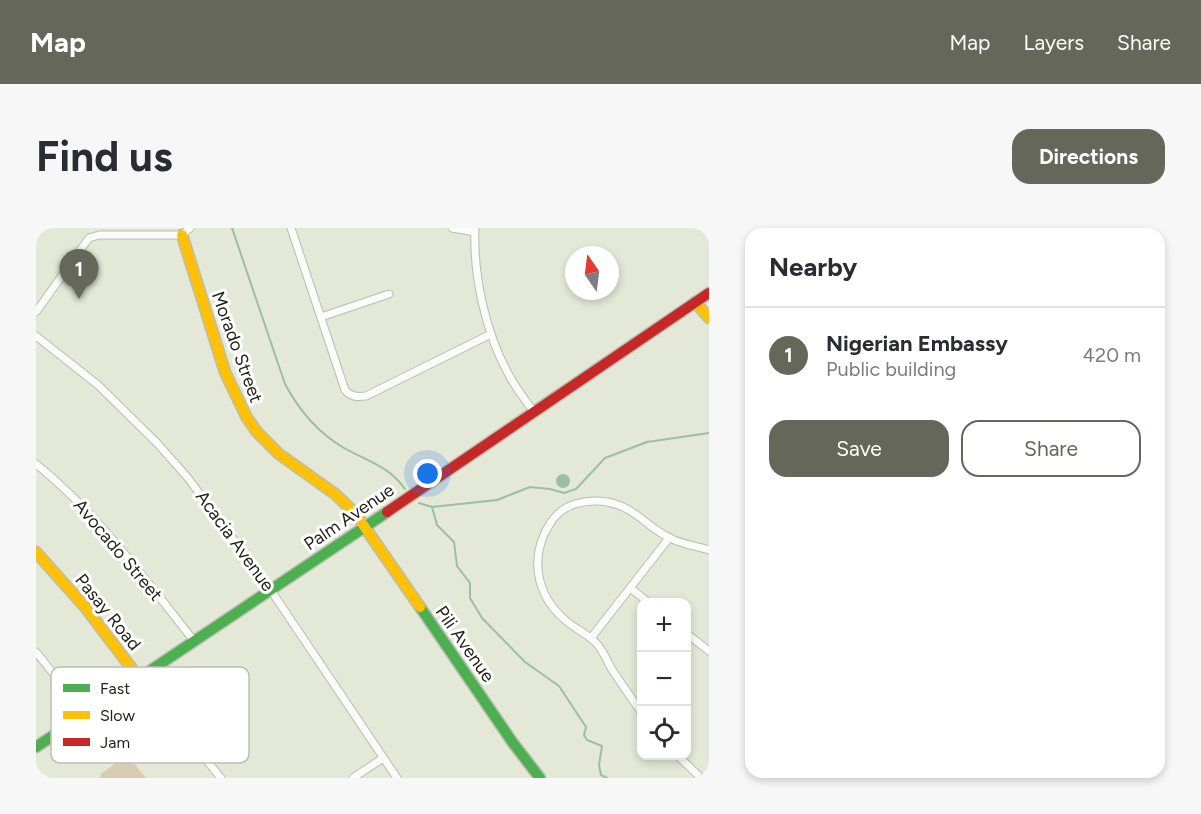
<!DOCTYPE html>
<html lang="en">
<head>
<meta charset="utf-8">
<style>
  :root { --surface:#fff; --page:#f7f7f7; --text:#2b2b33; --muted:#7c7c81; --line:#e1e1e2; --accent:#646759 }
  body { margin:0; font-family:Figtree,sans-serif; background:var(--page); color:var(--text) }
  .controls { position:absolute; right:18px; bottom:18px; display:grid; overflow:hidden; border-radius:12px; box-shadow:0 3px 9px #0003 }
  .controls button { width:54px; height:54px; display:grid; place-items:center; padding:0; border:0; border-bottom:2px solid var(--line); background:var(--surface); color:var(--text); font:30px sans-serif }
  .compass { position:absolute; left:529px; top:18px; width:54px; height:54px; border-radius:50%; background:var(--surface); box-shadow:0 3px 9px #0003; rotate:346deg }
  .you { position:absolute; left:392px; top:246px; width:21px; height:21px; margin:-15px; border:4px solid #fff; border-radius:50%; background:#1a73e8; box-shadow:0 0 0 9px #1a73e833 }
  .badge { display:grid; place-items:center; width:39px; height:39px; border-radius:50%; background:var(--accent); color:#fff; font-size:20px; font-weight:700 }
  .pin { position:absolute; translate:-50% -50px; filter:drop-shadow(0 2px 3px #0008) }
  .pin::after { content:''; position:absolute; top:32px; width:21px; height:18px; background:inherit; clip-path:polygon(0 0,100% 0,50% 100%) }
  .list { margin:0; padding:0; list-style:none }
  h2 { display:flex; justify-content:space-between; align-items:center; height:78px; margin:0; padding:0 24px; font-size:26px }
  h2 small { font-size:20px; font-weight:400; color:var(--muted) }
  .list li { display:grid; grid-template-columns:39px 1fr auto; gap:18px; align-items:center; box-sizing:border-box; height:96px; padding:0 24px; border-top:2px solid var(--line) }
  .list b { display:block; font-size:22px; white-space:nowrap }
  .list p { margin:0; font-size:20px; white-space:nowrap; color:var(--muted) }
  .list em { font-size:20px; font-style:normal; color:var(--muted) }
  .actions { display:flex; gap:12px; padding:18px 24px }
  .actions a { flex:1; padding:14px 0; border:2px solid var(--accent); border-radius:18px; text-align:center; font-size:21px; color:var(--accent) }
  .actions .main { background:var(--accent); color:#fff }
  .icon { flex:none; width:33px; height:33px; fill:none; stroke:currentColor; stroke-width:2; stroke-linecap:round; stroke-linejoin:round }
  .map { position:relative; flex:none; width:673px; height:550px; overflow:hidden; border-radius:18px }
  header { display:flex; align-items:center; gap:36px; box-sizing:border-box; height:84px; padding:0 30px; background:var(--accent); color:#fff }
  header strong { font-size:28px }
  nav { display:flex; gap:33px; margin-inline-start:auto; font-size:21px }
  .intro { display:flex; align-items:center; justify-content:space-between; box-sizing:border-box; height:144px; padding:0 36px }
  h1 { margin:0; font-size:42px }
  .button { padding:15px 27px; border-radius:18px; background:var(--accent); color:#fff; font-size:21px; font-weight:700 }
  main { display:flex; gap:36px; padding:0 36px }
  aside { flex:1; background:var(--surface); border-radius:18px; box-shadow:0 3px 9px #0003 }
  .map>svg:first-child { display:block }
  .green { fill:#d8ccb1 }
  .water { fill:#9abfa4 }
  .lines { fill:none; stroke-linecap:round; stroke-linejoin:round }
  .stream { stroke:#9abfa4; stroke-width:2 }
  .street-casing { stroke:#babdb0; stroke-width:9 }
  .fast-casing { stroke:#babdb0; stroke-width:13 }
  .slow-casing { stroke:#babdb0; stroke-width:13 }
  .jam-casing { stroke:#babdb0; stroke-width:13 }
  .street { stroke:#fbfcf9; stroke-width:7 }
  .fast { stroke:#4caf50; stroke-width:10 }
  .slow { stroke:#ffc107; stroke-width:10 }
  .jam { stroke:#c62828; stroke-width:10 }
  .labels { text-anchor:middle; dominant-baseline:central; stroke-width:6; stroke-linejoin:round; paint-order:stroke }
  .street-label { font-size:18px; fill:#1f2115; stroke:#fff }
  .key { fill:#fff; stroke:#bcbcb9; stroke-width:1.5 }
  .key-label { font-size:16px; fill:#1f2115 }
</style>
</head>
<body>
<header>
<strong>Map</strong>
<nav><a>Map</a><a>Layers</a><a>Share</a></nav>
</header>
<div class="intro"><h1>Find us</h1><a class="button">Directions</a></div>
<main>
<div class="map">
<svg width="673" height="550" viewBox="0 0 673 550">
  <rect width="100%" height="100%" fill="#e4e8d6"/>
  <path class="green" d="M91,527L110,550H63L66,545Z"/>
  <path class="water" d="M520 253a7 7 0 1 1 14 0a7 7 0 1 1-14 0Z"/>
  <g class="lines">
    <path class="stream" d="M196,0L249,156C263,182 282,205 308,220C331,233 353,238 369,261
      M383,275L396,279L461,272L494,259L514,261L528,265L540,261L569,230L611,214L673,205
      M396,279L401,297L418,314L421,338L434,355V370L446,390L489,434L523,458L550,499L548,507L551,512L566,518L563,537L565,547L571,550"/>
    <g class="street-casing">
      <path id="street" d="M255,0L309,162C315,169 321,169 330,168L455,106
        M416,0L439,4
        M439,0C437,48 450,107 474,149C481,162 490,173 498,184
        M0,84L53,10L63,7H146L154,0
        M285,89L353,66
        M0,108L62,157L121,215L152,250L234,361L361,550
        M0,236C62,286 109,351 158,413
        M594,360L612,374
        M650,405L673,423
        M555,410L633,310
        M0,424L50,486
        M103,450L185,550
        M606,485C595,470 585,455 575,440C571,432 567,423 561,416C552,406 539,401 529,392C499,366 493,327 515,294C527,275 551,271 571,274C600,279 611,300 634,310C645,316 660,318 673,322
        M642,528L665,550
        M317,550L347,530"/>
    </g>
    <g class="fast-casing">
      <path id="fast" d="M384,379L477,515L504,550
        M0,519L351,284"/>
    </g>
    <g class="slow-casing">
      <path id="slow" d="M146,7L189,144L211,190L221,204L243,226L299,266L319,285L384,379
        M659,74L673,90
        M0,324L49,379L103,450"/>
    </g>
    <g class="jam-casing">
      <path id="jam" d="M351,284L673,65"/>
    </g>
    <use href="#street" class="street"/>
    <use href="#fast" class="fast"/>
    <use href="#slow" class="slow"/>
    <use href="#jam" class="jam"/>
  </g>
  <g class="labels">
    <g class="street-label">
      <text transform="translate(201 119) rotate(70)">Morado Street</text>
      <text transform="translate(313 289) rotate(-34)">Palm Avenue</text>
      <text transform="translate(199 313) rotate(54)">Acacia Avenue</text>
      <text transform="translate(82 322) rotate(50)">Avocado Street</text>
      <text transform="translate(72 384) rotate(51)">Pasay Road</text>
      <text transform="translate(429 416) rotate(55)">Pili Avenue</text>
    </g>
  </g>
  <rect x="15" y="439" width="198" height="96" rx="9" class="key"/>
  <rect x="27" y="456" width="27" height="8" fill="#4caf50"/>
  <rect x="27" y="483" width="27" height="8" fill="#ffc107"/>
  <rect x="27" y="510" width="27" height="8" fill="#c62828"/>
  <g class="key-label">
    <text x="64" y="466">Fast</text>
    <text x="64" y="493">Slow</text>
    <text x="64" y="520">Jam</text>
  </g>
</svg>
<div class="controls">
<button>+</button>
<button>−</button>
<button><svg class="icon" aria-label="locate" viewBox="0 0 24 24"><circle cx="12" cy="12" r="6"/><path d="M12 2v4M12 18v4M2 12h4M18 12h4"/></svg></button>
</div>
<svg class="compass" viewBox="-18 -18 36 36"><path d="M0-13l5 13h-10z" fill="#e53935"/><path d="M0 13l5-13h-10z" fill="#7c7c81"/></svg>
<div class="you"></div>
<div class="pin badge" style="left:43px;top:71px">1</div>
</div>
<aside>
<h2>Nearby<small></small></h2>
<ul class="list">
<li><span class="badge">1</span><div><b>Nigerian Embassy</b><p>Public building</p></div><em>420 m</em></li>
</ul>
<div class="actions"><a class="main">Save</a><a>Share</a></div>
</aside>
</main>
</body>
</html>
